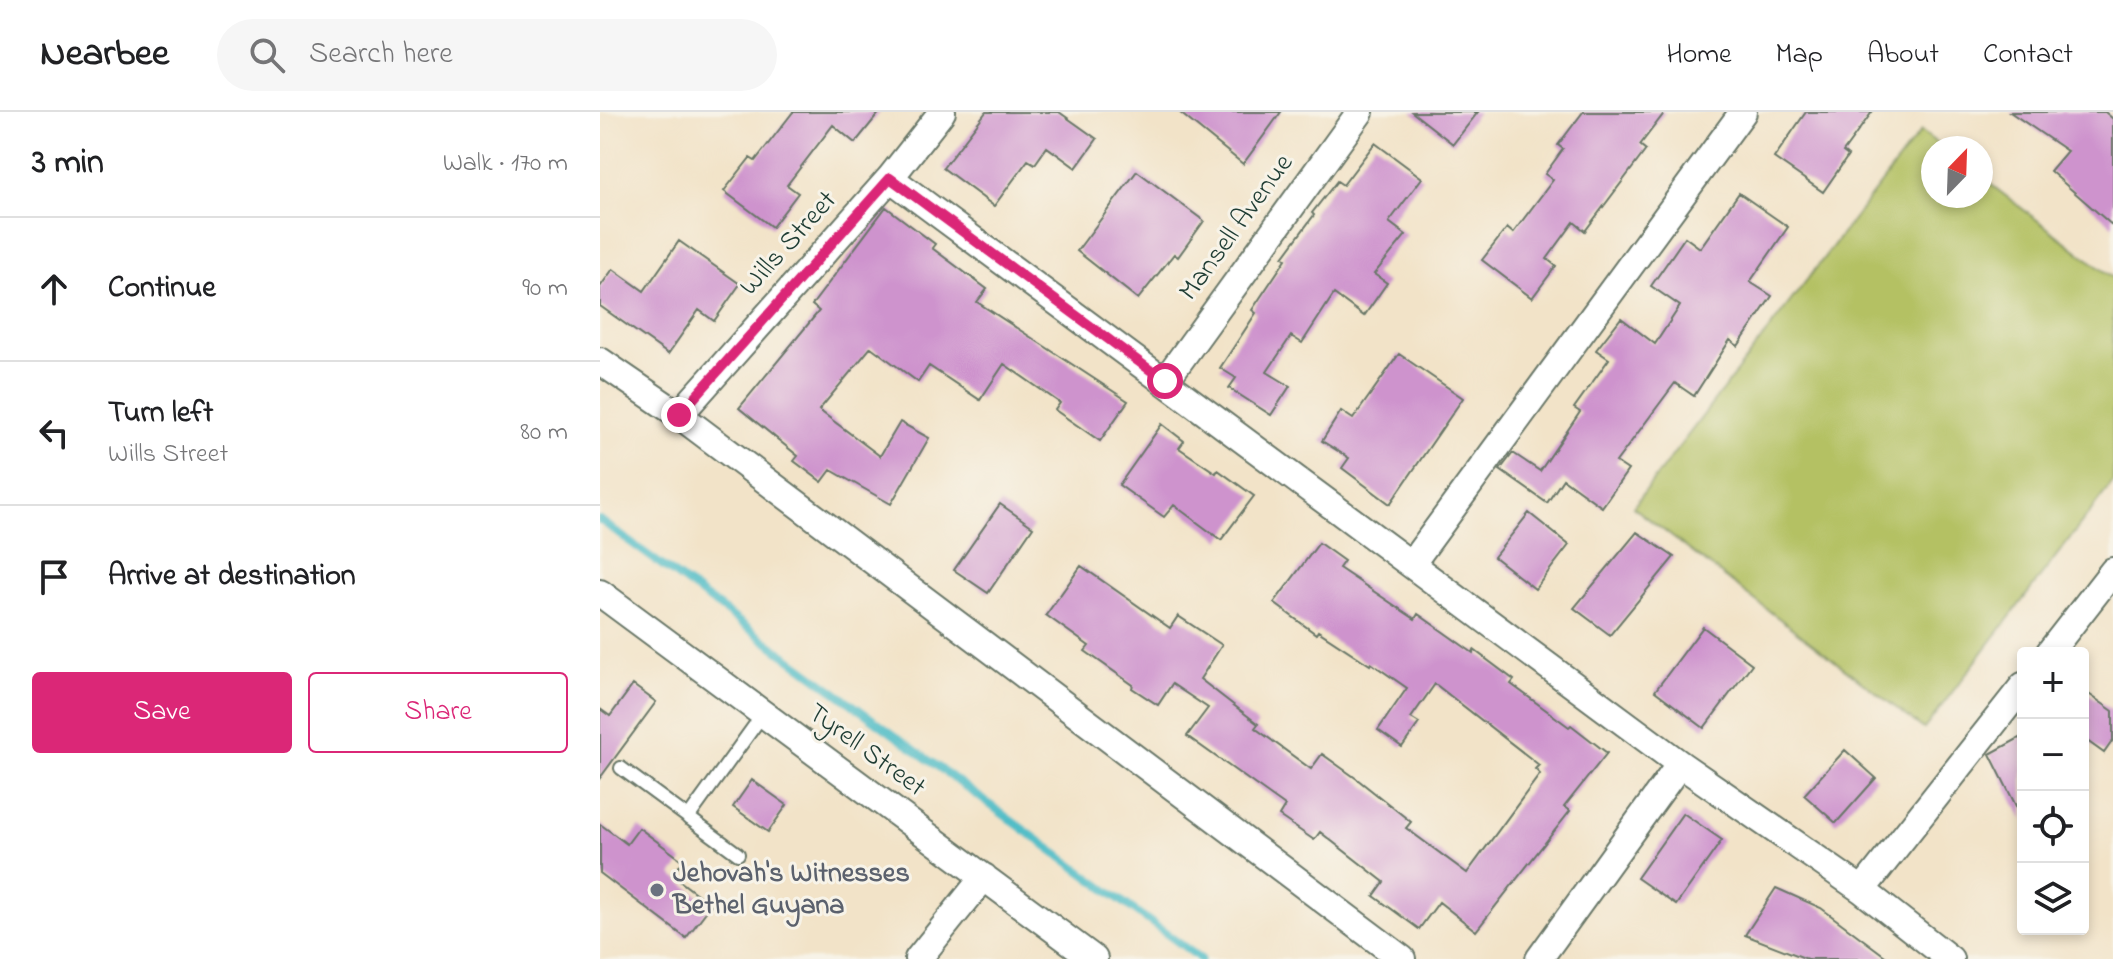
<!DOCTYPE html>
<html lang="en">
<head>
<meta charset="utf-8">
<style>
  :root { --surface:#fff; --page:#f6f6f6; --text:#202124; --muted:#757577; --line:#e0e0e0; --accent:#db2777 }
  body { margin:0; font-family:"Indie Flower",sans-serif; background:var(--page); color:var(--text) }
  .controls { position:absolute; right:24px; bottom:24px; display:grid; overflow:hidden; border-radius:8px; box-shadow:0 4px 12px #0003 }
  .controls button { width:72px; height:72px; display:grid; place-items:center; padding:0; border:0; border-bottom:2px solid var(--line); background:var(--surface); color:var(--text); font:40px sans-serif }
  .compass { position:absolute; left:1321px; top:24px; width:72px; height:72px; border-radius:50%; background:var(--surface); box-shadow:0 4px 12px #0003; rotate:23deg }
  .stop { position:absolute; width:24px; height:24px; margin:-18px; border:6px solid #db2777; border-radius:50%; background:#fff }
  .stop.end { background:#db2777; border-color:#fff; box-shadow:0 2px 8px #0008 }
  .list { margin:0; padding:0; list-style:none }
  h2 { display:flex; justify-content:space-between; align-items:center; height:104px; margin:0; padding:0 32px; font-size:34px }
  h2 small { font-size:26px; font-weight:400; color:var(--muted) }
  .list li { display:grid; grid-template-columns:52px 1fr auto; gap:24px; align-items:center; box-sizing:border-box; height:144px; padding:0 32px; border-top:2px solid var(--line) }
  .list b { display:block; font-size:30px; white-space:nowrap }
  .list p { margin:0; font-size:26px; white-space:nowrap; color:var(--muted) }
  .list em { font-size:26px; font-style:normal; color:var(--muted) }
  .actions { display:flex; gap:16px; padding:24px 32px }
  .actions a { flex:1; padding:18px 0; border:2px solid var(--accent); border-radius:8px; text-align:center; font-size:28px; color:var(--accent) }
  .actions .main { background:var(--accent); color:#fff }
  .icon { flex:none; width:44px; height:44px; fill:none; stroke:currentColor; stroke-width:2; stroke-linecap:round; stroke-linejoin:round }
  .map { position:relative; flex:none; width:1513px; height:847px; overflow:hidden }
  header { display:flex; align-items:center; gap:48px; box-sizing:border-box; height:112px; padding:0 40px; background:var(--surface); border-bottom:2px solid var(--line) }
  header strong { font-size:38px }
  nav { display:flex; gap:44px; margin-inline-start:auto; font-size:28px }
  .search { width:560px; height:72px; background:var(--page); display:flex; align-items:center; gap:20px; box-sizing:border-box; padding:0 28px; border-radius:44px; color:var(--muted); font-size:30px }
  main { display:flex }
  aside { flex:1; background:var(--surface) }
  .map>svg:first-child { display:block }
  .green { fill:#b4c164; stroke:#6a7f4c; stroke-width:2 }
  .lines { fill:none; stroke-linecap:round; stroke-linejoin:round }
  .stream { stroke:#4ebcc6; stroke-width:8 }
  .building { fill:#ce93cd }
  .service-casing { stroke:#697768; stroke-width:16 }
  .minor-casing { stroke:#697768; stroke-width:30 }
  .service { stroke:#fff; stroke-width:12 }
  .minor { stroke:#fff; stroke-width:26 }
  .route { stroke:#db2777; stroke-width:10 }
  .worship-dot { fill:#6b7280; stroke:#f7f3e8; stroke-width:3 }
  .labels { text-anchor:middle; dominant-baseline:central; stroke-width:6; stroke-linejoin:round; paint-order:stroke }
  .street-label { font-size:28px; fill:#1f3d34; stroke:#f7f3e8 }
  .worship-label { font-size:28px; font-weight:bold; fill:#5b616d; stroke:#f7f3e8; text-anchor:start }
</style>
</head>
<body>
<header>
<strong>Nearbee</strong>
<div class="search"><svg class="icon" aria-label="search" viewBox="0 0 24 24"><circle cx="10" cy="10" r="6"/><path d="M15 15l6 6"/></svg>Search here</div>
<nav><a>Home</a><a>Map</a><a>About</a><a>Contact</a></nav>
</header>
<main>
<aside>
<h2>3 min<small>Walk · 170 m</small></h2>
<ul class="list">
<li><svg class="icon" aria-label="ahead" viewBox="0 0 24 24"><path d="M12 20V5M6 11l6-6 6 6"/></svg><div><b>Continue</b></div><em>90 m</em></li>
<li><svg class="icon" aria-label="left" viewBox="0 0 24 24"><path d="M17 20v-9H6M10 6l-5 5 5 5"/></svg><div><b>Turn left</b><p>Wills Street</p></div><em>80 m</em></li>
<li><svg class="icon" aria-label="arrive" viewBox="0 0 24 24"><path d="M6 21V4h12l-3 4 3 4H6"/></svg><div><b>Arrive at destination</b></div></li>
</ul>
<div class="actions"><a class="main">Save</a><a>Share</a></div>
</aside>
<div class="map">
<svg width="1513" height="847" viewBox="0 0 1513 847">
  <rect width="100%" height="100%" fill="#f7f3e8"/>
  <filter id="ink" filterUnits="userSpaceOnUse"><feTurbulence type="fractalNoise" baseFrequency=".0125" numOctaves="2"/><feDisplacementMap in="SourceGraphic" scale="16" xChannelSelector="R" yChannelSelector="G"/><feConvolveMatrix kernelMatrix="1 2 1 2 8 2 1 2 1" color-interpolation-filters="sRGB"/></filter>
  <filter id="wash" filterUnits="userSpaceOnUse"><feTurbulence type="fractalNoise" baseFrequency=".006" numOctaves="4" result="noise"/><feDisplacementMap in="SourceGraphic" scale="32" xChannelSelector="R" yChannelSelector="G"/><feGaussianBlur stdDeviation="1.8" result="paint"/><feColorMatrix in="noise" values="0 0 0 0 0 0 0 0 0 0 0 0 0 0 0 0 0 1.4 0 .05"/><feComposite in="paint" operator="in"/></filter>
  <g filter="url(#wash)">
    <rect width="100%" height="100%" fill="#f2e3c8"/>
    <path class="green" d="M1321,19L1343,36H1333V84H1381V65L1513,166V370L1324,617L1033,395Z"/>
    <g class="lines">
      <path class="stream" d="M0,408L601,847"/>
    </g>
    <g id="blocks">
      <path class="building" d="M193,0H280L255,31L233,13L187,73L198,81L172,115L124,79L150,46L155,49Z
        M386,0H459L497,27L476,56L447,35L435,52L428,48L394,94L343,56Z
        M579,0H681L643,52Z
        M812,0H878L853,32Z
        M983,0H1065L1040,33L1046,38L985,119L974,110L947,147L956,154L932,186L882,148L907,116L913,121L953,68L945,62L963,37L958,33Z
        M1206,0H1272L1243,40L1248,44L1223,80L1174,46Z
        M1410,0H1505L1513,7V114L1450,59L1467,39Z
        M775,31L822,66L789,110L806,123L774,162L787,171L764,204L734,182L702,231L691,224L667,260L690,274L671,303L629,276L636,266L620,256L656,201L652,198L686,147L683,145L714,103L712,101L737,69L743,73Z
        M537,59L604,109L578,145L574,142L538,187L477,139Z
        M1139,81L1188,115L1150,170L1172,184L1138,234L1130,228L1094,284L1075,271L1016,350L1028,358L1002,395L963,367L947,391L900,358L913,341L940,359L980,300L974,296L1009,247L996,238L1021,206L1055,232L1080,194L1051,174L1085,125L1100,136Z
        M286,95L335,132L332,136L387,177L377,190L528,289L500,329L455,298L460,291L404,252L380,288L329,254L318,270L271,235L219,298L280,344L300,310L329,326L291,392L231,358L222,370L194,349L198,344L139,296L219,199L212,193Z
        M79,129L140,172L114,209L99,198L68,242L0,194V175L13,157L44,179Z
        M799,242L863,286L790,392L742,356L749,346L722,329L741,299L753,307Z
        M562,312L584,329L579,336L616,361L618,358L654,384L621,428L574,393L564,405L519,373Z
        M400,392L433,415L388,481L354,458Z
        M929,401L969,433L935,477L894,445Z
        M1037,420L1074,445L1010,523L974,496Z
        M719,431L744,449L739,456L815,507L818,502L873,541L874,538L914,568L911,572L969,615L971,613L1007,641L964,695L970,699L876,819L839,790L819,817L774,784L784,770L720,720L714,728L679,704L685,694L587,624L608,596L572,572L558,593L532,576L533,573L485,539L489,534L446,503L481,454L570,516L578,504L622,533L600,567L658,612L655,616L711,657L722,642L757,667L811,710L806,716L867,761L940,662L935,657L939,653L835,572L811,606L819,611L802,635L778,618L807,576L771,551L770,553L718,519L716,522L674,491Z
        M1103,515L1152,552L1104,616L1055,579Z
        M33,573L56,590L0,666V597L10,604Z
        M1483,578L1513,599V628L1504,641L1483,626Z
        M1423,624V708L1390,642Z
        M1245,638L1276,666L1236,711L1204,683Z
        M152,668L187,693L168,720L133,695Z
        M1083,701L1122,728L1076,793L1037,766Z
        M0,712L27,732L39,716L83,749L72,763L111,793L86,826L0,761Z
        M1176,776L1221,796L1289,847H1207L1145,823Z"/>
    </g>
  </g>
  <g filter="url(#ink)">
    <use href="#blocks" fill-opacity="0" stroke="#697768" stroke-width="2"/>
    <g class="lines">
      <g class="service-casing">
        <path id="service" d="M21,656L138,742
          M88,706L163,602"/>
      </g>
      <g class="minor-casing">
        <path id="minor" d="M290,66L1080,652L1262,778L1350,847
          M0,249L79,303L802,847
          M565,269L760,0
          M79,303L290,66L342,0
          M812,451L1143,0
          M0,481L494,847
          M1449,541L1513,459
          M1262,778L1423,574
          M318,847L384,765
          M939,847L1080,652"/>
      </g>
      <use href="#service" class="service"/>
      <use href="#minor" class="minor"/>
    </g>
  </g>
  <g class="lines" filter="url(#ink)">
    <path class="route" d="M79,303L290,66L565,269"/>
  </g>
  <circle class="worship-dot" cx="57" cy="778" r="8"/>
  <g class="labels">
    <g class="street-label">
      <text transform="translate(637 116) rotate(-54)">Mansell Avenue</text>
      <text transform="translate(189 132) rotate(-48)">Wills Street</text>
      <text transform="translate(266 639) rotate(36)">Tyrell Street</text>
    </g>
    <g class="worship-label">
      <text x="73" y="762">Jehovah's Witnesses<tspan x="73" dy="32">Bethel Guyana</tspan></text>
    </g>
  </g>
</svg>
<div class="controls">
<button>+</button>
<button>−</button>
<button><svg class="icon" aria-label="locate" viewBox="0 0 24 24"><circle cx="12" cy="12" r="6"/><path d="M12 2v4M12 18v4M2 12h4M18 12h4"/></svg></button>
<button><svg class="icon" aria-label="layers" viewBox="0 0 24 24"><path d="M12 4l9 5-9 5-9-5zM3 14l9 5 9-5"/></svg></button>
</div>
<svg class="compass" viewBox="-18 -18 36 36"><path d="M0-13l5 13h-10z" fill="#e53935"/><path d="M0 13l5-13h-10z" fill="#757577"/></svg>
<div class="stop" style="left:565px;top:269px"></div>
<div class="stop end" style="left:79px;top:303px"></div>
</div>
</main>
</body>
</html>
